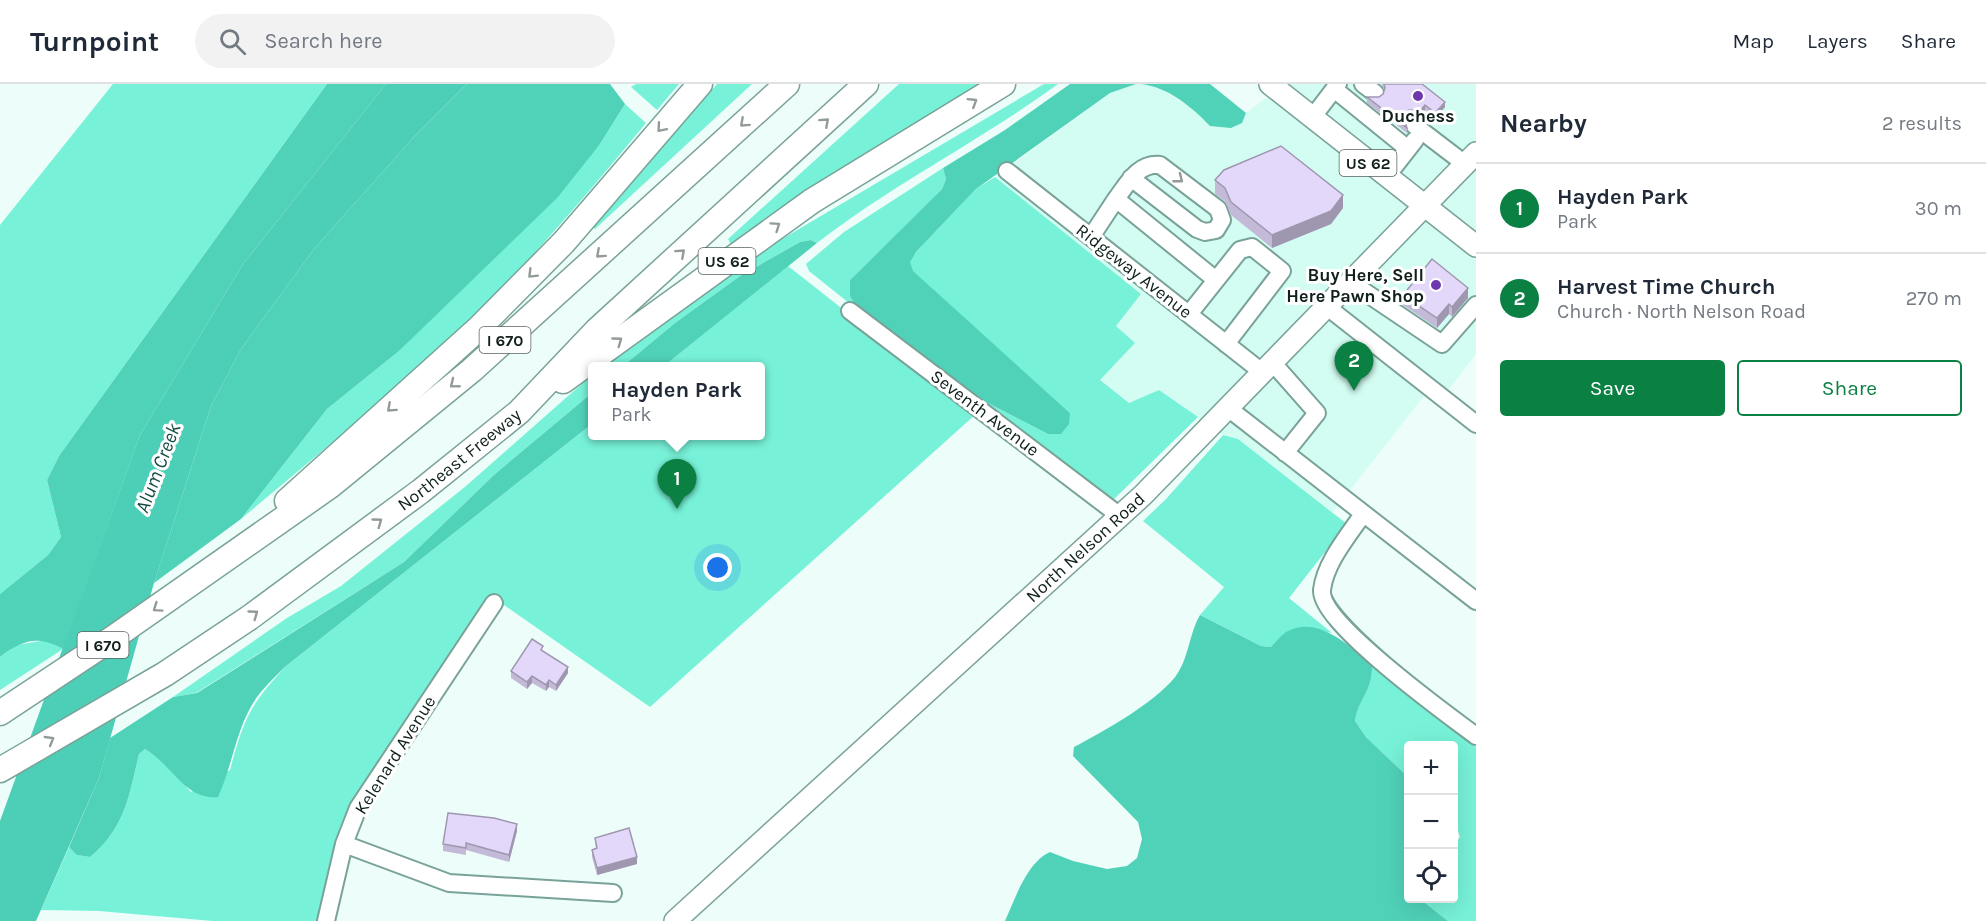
<!DOCTYPE html>
<html lang="en">
<head>
<meta charset="utf-8">
<style>
  :root { --surface:#fff; --page:#f2f2f3; --text:#1f2937; --muted:#747a83; --line:#e0e1e3; --accent:#0b8043 }
  body { margin:0; font-family:Karla,sans-serif; background:var(--page); color:var(--text) }
  .controls { position:absolute; right:18px; bottom:18px; display:grid; overflow:hidden; border-radius:6px; box-shadow:0 6px 24px #0002 }
  .controls button { width:54px; height:54px; display:grid; place-items:center; padding:0; border:0; border-bottom:2px solid var(--line); background:var(--surface); color:var(--text); font:30px sans-serif }
  .you { position:absolute; left:718px; top:484px; width:21px; height:21px; margin:-15px; border:4px solid #fff; border-radius:50%; background:#1a73e8; box-shadow:0 0 0 9px #1a73e833 }
  .badge { display:grid; place-items:center; width:39px; height:39px; border-radius:50%; background:var(--accent); color:#fff; font-size:20px; font-weight:700 }
  .pin { position:absolute; translate:-50% -50px; filter:drop-shadow(0 2px 3px #0008) }
  .pin::after { content:''; position:absolute; top:32px; width:21px; height:18px; background:inherit; clip-path:polygon(0 0,100% 0,50% 100%) }
  .popup { position:absolute; left:588px; top:278px; width:177px; height:78px; box-sizing:border-box; display:grid; place-content:center; border-radius:6px; background:var(--surface); filter:drop-shadow(0 2px 4px #0005); font-size:20px; white-space:nowrap; color:var(--muted) }
  .popup b { font-size:22px; color:var(--text) }
  .popup::after { content:''; position:absolute; left:50%; top:100%; margin-left:-12px; border:12px solid transparent; border-top-color:var(--surface) }
  .list { margin:0; padding:0; list-style:none }
  h2 { display:flex; justify-content:space-between; align-items:center; height:78px; margin:0; padding:0 24px; font-size:26px }
  h2 small { font-size:20px; font-weight:400; color:var(--muted) }
  .list li { display:grid; grid-template-columns:39px 1fr auto; gap:18px; align-items:center; box-sizing:border-box; height:90px; padding:0 24px; border-top:2px solid var(--line) }
  .list b { display:block; font-size:22px; white-space:nowrap }
  .list p { margin:0; font-size:20px; white-space:nowrap; color:var(--muted) }
  .list em { font-size:20px; font-style:normal; color:var(--muted) }
  .actions { display:flex; gap:12px; padding:18px 24px }
  .actions a { flex:1; padding:14px 0; border:2px solid var(--accent); border-radius:6px; text-align:center; font-size:21px; color:var(--accent) }
  .actions .main { background:var(--accent); color:#fff }
  .icon { flex:none; width:33px; height:33px; fill:none; stroke:currentColor; stroke-width:2; stroke-linecap:round; stroke-linejoin:round }
  .map { position:relative; flex:none; width:1476px; height:837px; overflow:hidden }
  header { display:flex; align-items:center; gap:36px; box-sizing:border-box; height:84px; padding:0 30px; background:var(--surface); border-bottom:2px solid var(--line) }
  header strong { font-size:28px }
  nav { display:flex; gap:33px; margin-inline-start:auto; font-size:21px }
  .search { width:420px; height:54px; background:var(--page); display:flex; align-items:center; gap:15px; box-sizing:border-box; padding:0 21px; border-radius:33px; color:var(--muted); font-size:22px }
  main { display:flex }
  aside { flex:1; background:var(--surface) }
  .map>svg:first-child { display:block }
  .built { fill:#d3fdf2 }
  .green { fill:#77f2d8 }
  .forest { fill:#50d2b9 }
  .water { fill:#4ccfb6 }
  .lines { fill:none; stroke-linecap:round; stroke-linejoin:round }
  .minor-casing { stroke:#79a298; stroke-width:20 }
  .major-casing { stroke:#79a298; stroke-width:24 }
  .highway-casing { stroke:#79a298; stroke-width:27 }
  .minor { stroke:#fff; stroke-width:16 }
  .major { stroke:#fff; stroke-width:21 }
  .highway { stroke:#fff; stroke-width:24 }
  .wall { fill:#c3bad7 }
  .shaded-wall { fill:#9f97af }
  .building { fill:#e3d8fa; stroke:#9f97af; stroke-width:1.5 }
  .oneway { stroke:#939b99 }
  .poi-dot { fill:#6e37ae; stroke:#fff; stroke-width:2 }
  .labels { text-anchor:middle; dominant-baseline:central; stroke-width:6; stroke-linejoin:round; paint-order:stroke }
  .shield { fill:#fff; stroke:#586360; stroke-width:1.5 }
  .shield-label { font-size:16px; font-weight:bold; fill:#10201c }
  .poi-label { font-size:18px; font-weight:bold; fill:#10201c; stroke:#fff }
  .street-label { font-size:18px; fill:#10201c; stroke:#fff }
  .water-label { font-size:20px; font-style:italic; fill:#164d43; stroke:#fff }
</style>
</head>
<body>
<header>
<strong>Turnpoint</strong>
<div class="search"><svg class="icon" aria-label="search" viewBox="0 0 24 24"><circle cx="10" cy="10" r="6"/><path d="M15 15l6 6"/></svg>Search here</div>
<nav><a>Map</a><a>Layers</a><a>Share</a></nav>
</header>
<main>
<div class="map">
<svg width="1476" height="837" viewBox="0 0 1476 837">
  <rect width="100%" height="100%" fill="#edfefa"/>
  <path class="built" d="M1136,0L1154,1L1193,24L1210,42L1242,39L1246,29L1285,0H1476V270L1439,318L1427,308L1333,428L1238,355L1223,351L1159,306L1129,319L1099,296L1134,259L1116,242L1141,210L995,93L1110,9Z"/>
  <path class="green" d="M113,0H327L59,372L47,396L61,453L48,471L0,510V141Z
    M636,0H679L657,26L631,3Z
    M717,0H752L595,145L590,141Z
    M899,0H990L732,163L728,155Z
    M1044,0H1058C980,57 893,100 817,159L811,156L800,158L740,192L675,239L623,282H602L765,165Z
    M625,20L646,39C587,110 528,181 461,245C390,311 315,373 241,435L327,325L399,267L600,60Z
    M943,84L946,95L942,105L850,196L859,227L809,187L806,180L844,148Z
    M995,93L1141,210L1116,242L1135,259L1100,296L1129,319L1159,306L1198,333L1110,419L980,315L1048,350L1070,329L912,187L909,178L916,168L976,105Z
    M788,182L976,330L650,623L504,521L361,733L336,797L333,837H213L99,827L41,826L69,763L78,771L90,773C125,744 129,712 139,670L145,665L159,673L191,708L230,686C244,635 249,622 286,582L593,339V352H761V282H664Z
    M593,290V308L495,390L404,478L196,609L173,613L287,534L341,502L466,402Z
    M1223,351L1238,355L1347,440L1289,514L1332,549C1301,543 1294,541 1271,563L1261,562L1200,531L1224,503L1143,437L1166,415Z
    M46,556L63,565L0,606V573L17,561Z
    M1372,580L1476,663V837H1448L1420,815L1454,814V762L1460,753L1454,734V662H1408V693L1366,653L1355,637C1359,613 1373,608 1372,580Z"/>
  <path class="forest" d="M327,0H386L243,180L140,351L63,565C37,551 23,556 0,573V510L48,471L61,453L47,396L59,372Z
    M467,0H610L625,20L600,60L558,113L399,267L327,325L241,435L154,499L211,322L241,265L314,165L413,54Z
    M1070,0H1136L1110,9L976,105L916,168L910,178L913,187L1070,329L1069,340L1061,350H1048L980,315L859,227L850,212V196L942,105L946,95L943,84L1005,46Z
    M1141,0H1210L1246,29L1242,39L1231,44L1210,42C1192,23 1168,3 1141,0Z
    M811,156L817,159L664,282H623L675,239L740,192L800,158Z
    M593,308V339L286,582C276,592 265,602 257,613C236,642 233,681 218,713C184,716 174,682 145,665L139,670C129,712 125,744 90,773L77,771L69,763L99,694L110,654L173,613L197,609L404,478L495,390Z
    M1200,531L1261,562L1271,563C1276,558 1282,550 1288,547C1319,531 1350,563 1372,580C1373,608 1359,613 1355,637L1366,653L1408,693V814L1420,815L1448,837H1005C1015,815 1027,778 1050,768L1073,777L1107,785L1127,782L1137,774L1142,755L1138,738L1073,672L1074,663C1101,649 1164,614 1179,587C1189,570 1190,548 1200,531Z"/>
  <path class="water" d="M386,0H467L413,54L314,165L241,265L211,322L154,499L99,694L36,837H0V737L140,351L243,180Z"/>
  <g class="lines">
    <g class="minor-casing">
      <path id="minor" d="M1363,0L1375,9
        M1334,5L1408,65
        M1312,34L1338,0
        M1414,41L1465,80
        M1007,87L1262,288
        M1386,93L1415,56
        M1116,115C1128,99 1138,79 1160,81L1218,125L1222,136L1216,146L1205,148L1197,145L1131,94
        M1091,153L1116,115L1216,196
        M1350,198L1442,260L1476,221
        M1326,222L1476,340
        M850,227L1120,432
        M1189,230L1240,166L1252,163L1282,187L1226,260
        M1272,278L1317,329L1285,369
        M1228,324L1476,517
        M1363,430C1348,452 1325,479 1322,506C1319,538 1448,631 1476,652
        M344,760L449,799L613,809
        M326,837L344,760L358,724L494,519"/>
    </g>
    <g class="major-casing">
      <g id="major">
        <path d="M1270,0L1476,162"/>
        <path id="s1" d="M675,837L1143,411L1476,69"/>
      </g>
    </g>
    <g class="highway-casing">
      <g id="highway">
        <path d="M563,297L812,117L1003,0"/>
        <path d="M287,417L479,244L564,158L700,0"/>
        <path d="M0,629L113,554L330,402L472,286L787,0"/>
        <path id="s2" d="M0,686L165,590L249,534L421,407L519,328L597,246L866,0"/>
      </g>
    </g>
    <use href="#minor" class="minor"/>
    <use href="#major" class="major"/>
    <use href="#highway" class="highway"/>
  </g>
  <path class="wall" d="M1382,0H1422L1445,23L1435,35L1425,26L1420,33L1409,32L1405,37L1407,44V49L1367,19V13H1379L1383,10L1384,7Z
    M1215,96L1343,124L1331,140L1272,164L1231,131L1225,117L1215,110Z
    M1403,211L1468,214L1452,233L1449,230L1437,244L1403,221Z
    M543,567L568,589L556,607L549,603L546,607L532,599L527,605L511,594V587Z
    M517,747L509,778L466,766V771L443,767V760Z
    M595,754L637,780L597,791L592,773V766L596,765Z"/>
  <path class="shaded-wall" d="M1445,18V23L1435,35V29Z
    M1425,21V26L1420,33V27Z
    M1409,26V32L1404,39V34Z
    M1343,111V124L1331,140L1272,164V151Z
    M1468,204V214L1452,233V223Z
    M1449,220V230L1437,244V234Z
    M568,583V589L556,607V601Z
    M532,592V599L527,605V598Z
    M549,596V603L546,607V601Z
    M517,740V747L509,778V771Z
    M637,773V780L597,791V784Z"/>
  <path class="building" d="M1384,0H1422L1445,18L1435,29L1425,21L1420,27L1409,26L1404,34L1407,44L1367,13H1379L1383,10L1385,4Z
    M1281,62L1343,111L1331,127L1272,151L1231,118L1225,104L1215,96L1224,86Z
    M1432,175L1468,204L1452,223L1449,220L1437,234L1403,211Z
    M532,555L543,562L541,566L568,583L556,601L549,596L546,601L532,592L527,598L511,587Z
    M448,729L494,734L517,740L509,771L466,759V764L443,760Z
    M629,744L637,773L597,784L592,766L597,764L595,754Z"/>
  <defs><path id="oneway-chevron" d="M-2-3.5L2.5 0L-2 3.5" fill="none" stroke-width="1.6" stroke-linecap="round" stroke-linejoin="round" transform="scale(1.5)"/></defs>
  <g class="oneway">
    <use href="#oneway-chevron" transform="translate(973 18) rotate(-32)"/>
    <use href="#oneway-chevron" transform="translate(825 38) rotate(-42)"/>
    <use href="#oneway-chevron" transform="translate(744 39) rotate(138)"/>
    <use href="#oneway-chevron" transform="translate(661 44) rotate(131)"/>
    <use href="#oneway-chevron" transform="translate(1179 95) rotate(38)"/>
    <use href="#oneway-chevron" transform="translate(776 142) rotate(-35)"/>
    <use href="#oneway-chevron" transform="translate(681 169) rotate(-42)"/>
    <use href="#oneway-chevron" transform="translate(600 170) rotate(138)"/>
    <use href="#oneway-chevron" transform="translate(532 190) rotate(135)"/>
    <use href="#oneway-chevron" transform="translate(618 257) rotate(-36)"/>
    <use href="#oneway-chevron" transform="translate(454 300) rotate(141)"/>
    <use href="#oneway-chevron" transform="translate(391 324) rotate(138)"/>
    <use href="#oneway-chevron" transform="translate(378 438) rotate(-36)"/>
    <use href="#oneway-chevron" transform="translate(157 524) rotate(145)"/>
    <use href="#oneway-chevron" transform="translate(254 530) rotate(-36)"/>
    <use href="#oneway-chevron" transform="translate(50 656) rotate(-30)"/>
  </g>
  <g class="poi-dot">
    <circle cx="1418" cy="12" r="6"/>
    <circle cx="1436" cy="201" r="6"/>
  </g>
  <g class="labels">
    <g class="shield">
      <rect x="1339.5" y="66" width="57" height="26" rx="4.5"/>
      <rect x="698.5" y="164" width="57" height="26" rx="4.5"/>
      <rect x="479.5" y="243" width="51" height="26" rx="4.5"/>
      <rect x="77.5" y="548" width="51" height="26" rx="4.5"/>
    </g>
    <g class="shield-label">
      <text x="1368" y="79">US 62</text>
      <text x="727" y="177">US 62</text>
      <text x="505" y="256">I 670</text>
      <text x="103" y="561">I 670</text>
    </g>
    <g class="poi-label">
      <text x="1418" y="32">Duchess</text>
      <text x="1424" y="191" text-anchor="end">Buy Here, Sell<tspan x="1424" dy="21">Here Pawn Shop</tspan></text>
    </g>
    <g class="street-label">
      <text transform="translate(1134 187) rotate(38)">Ridgeway Avenue</text>
      <text transform="translate(985 329) rotate(37)">Seventh Avenue</text>
      <text stroke="none"><textPath href="#s2" startOffset="555">Northeast Freeway</textPath></text>
      <text stroke="none"><textPath href="#s1" startOffset="555">North Nelson Road</textPath></text>
      <text transform="translate(395 671) rotate(-58)">Kelenard Avenue</text>
    </g>
    <g class="water-label">
      <text transform="translate(158 384) rotate(-69)">Alum Creek</text>
    </g>
  </g>
</svg>
<div class="controls">
<button>+</button>
<button>−</button>
<button><svg class="icon" aria-label="locate" viewBox="0 0 24 24"><circle cx="12" cy="12" r="6"/><path d="M12 2v4M12 18v4M2 12h4M18 12h4"/></svg></button>
</div>
<div class="you"></div>
<div class="pin badge" style="left:677px;top:425px">1</div>
<div class="popup"><b>Hayden Park</b>Park</div>
<div class="pin badge" style="left:1354px;top:307px">2</div>
</div>
<aside>
<h2>Nearby<small>2 results</small></h2>
<ul class="list">
<li><span class="badge">1</span><div><b>Hayden Park</b><p>Park</p></div><em>30 m</em></li>
<li><span class="badge">2</span><div><b>Harvest Time Church</b><p>Church · North Nelson Road</p></div><em>270 m</em></li>
</ul>
<div class="actions"><a class="main">Save</a><a>Share</a></div>
</aside>
</main>
</body>
</html>
